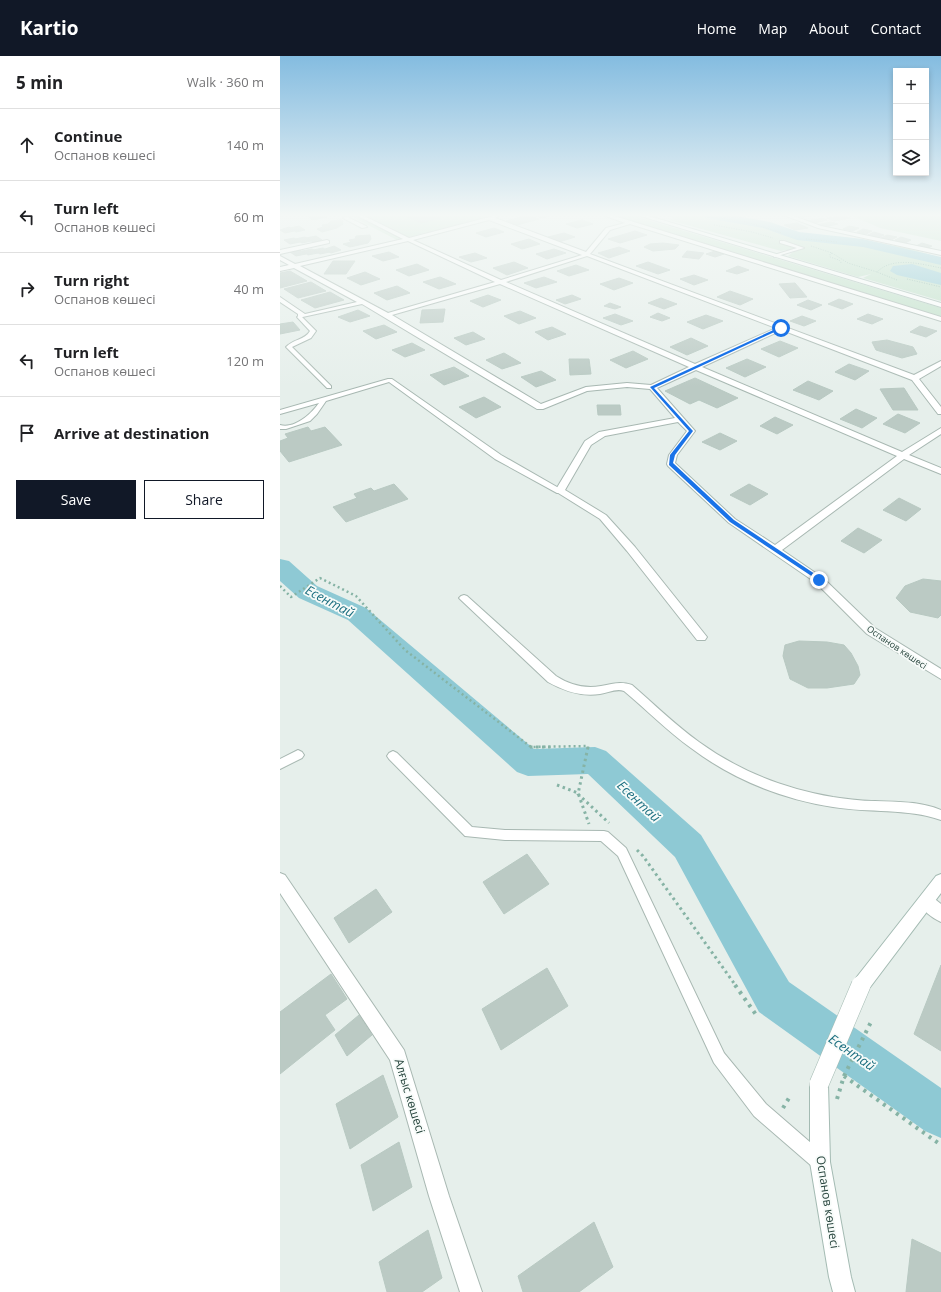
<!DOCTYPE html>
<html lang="en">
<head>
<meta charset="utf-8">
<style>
  :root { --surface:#fff; --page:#f6f6f6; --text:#202124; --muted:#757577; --line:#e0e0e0; --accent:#111827 }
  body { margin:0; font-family:"Open Sans",sans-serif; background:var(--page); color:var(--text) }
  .controls { position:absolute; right:12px; top:12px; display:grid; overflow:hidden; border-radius:0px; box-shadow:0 2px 6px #0003 }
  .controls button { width:36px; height:36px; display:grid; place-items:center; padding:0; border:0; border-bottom:1px solid var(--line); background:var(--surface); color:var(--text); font:20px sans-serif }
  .stop { position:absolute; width:12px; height:12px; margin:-9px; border:3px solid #1a73e8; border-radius:50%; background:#fff }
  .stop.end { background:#1a73e8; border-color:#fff; box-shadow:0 1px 4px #0008 }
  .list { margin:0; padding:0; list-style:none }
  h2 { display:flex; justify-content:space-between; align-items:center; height:52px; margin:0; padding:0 16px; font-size:17px }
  h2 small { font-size:13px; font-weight:400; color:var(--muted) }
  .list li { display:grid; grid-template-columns:26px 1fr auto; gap:12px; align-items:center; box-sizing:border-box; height:72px; padding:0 16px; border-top:1px solid var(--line) }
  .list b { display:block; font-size:15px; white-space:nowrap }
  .list p { margin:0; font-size:13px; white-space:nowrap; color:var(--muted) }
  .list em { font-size:13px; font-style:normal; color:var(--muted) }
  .actions { display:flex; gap:8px; padding:12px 16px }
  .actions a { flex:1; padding:9px 0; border:1px solid var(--accent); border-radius:0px; text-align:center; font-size:14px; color:var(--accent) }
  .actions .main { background:var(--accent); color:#fff }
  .icon { flex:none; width:22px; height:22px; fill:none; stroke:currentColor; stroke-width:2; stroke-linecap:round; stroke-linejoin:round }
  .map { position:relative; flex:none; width:661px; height:1236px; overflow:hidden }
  header { display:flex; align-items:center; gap:24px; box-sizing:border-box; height:56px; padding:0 20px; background:var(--accent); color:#fff }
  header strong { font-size:19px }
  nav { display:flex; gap:22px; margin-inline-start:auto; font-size:14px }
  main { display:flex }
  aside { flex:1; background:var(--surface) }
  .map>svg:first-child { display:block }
  .green { fill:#bfe0c8 }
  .water { fill:#8ec9d4 }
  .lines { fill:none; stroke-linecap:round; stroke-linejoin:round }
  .river { fill:#8ec9d4; fill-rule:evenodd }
  .building { fill:#bbcac4; stroke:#b8c9c2 }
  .lane-casing { stroke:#a8b8b2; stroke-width:2 }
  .street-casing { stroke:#a8b8b2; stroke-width:2 }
  .secondary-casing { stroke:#a4bbb3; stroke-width:2 }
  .path-far3 { stroke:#86b3a5; stroke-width:1; stroke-dasharray:1 1.5; stroke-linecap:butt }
  .path-far2 { stroke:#86b3a5; stroke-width:2.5; stroke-dasharray:2 3; stroke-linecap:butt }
  .path-far1 { stroke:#86b3a5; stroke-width:3; stroke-dasharray:2.5 3.5; stroke-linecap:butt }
  .path { stroke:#86b3a5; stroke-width:4; stroke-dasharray:3 5; stroke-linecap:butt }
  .lane { fill:#fff; fill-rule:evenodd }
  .street { fill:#fff; fill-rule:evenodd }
  .secondary { fill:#fff; fill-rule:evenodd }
  .secondary-bridge-far1-casing { stroke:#a4bbb3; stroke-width:16; stroke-linecap:butt }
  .secondary-bridge-casing { stroke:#a4bbb3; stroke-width:20; stroke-linecap:butt }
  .secondary-bridge-far1 { stroke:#fff; stroke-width:15 }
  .secondary-bridge { stroke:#fff; stroke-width:19 }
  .route { fill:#1a73e8 }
  .labels { text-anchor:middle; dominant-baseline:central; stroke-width:3.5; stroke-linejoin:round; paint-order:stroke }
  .far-street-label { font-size:9px; fill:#24423a; stroke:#f7fbf9 }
  .near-street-label { font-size:12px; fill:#24423a; stroke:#f7fbf9 }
  .near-water-label { font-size:13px; font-style:italic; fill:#1c6f80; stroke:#f7fbf9 }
</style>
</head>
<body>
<header>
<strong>Kartio</strong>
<nav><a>Home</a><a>Map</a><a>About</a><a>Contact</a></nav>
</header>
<main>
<aside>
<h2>5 min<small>Walk · 360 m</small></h2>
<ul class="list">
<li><svg class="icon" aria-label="ahead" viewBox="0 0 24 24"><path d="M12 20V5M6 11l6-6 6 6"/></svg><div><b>Continue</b><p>Оспанов көшесі</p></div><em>140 m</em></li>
<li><svg class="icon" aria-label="left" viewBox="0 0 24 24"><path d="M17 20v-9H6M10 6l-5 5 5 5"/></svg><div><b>Turn left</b><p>Оспанов көшесі</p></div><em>60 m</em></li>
<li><svg class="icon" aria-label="right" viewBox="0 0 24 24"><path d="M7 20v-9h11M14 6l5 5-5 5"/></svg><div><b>Turn right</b><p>Оспанов көшесі</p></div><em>40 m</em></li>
<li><svg class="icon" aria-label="left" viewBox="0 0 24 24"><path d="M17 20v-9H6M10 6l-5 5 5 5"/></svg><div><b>Turn left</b><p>Оспанов көшесі</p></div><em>120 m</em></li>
<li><svg class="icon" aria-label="arrive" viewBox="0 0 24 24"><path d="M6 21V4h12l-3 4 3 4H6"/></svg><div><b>Arrive at destination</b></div></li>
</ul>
<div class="actions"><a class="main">Save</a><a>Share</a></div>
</aside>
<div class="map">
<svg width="661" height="1236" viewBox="0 0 661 1236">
  <rect width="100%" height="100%" fill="#e6efeb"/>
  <path class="green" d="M67,158H220L117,184Z
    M328,158H348L661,252V261Z
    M381,158H442L529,179L565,181L627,192L661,202V245L583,222L591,218L578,221L508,200L513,196L505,194L501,195L389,164L393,162Z
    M568,158H661V185L600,172Z"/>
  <path class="water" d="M632,208L661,217V229L617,219L610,215L613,210Z"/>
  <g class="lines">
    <path class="river" d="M420,158H447L490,166L519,176L583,183L661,201V209L583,191L517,184L483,172L426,162Z
      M0,503L9,505L37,530L86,552L254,693L315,691L326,695L421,779L509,926L661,1032V1082L645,1075L479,956L395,801L308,718L248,720L237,716L68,564L19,542L0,525Z"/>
  </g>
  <path class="building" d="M37,158H43L47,161L32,164L28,160Z
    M120,158H148L160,162L142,167Z
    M250,158H275L262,162Z
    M534,158L536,159L522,161L516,159Z
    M248,159L259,163L237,169L226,165Z
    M562,160L570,162L554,165L547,162Z
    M542,162L547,164L534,167L528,165Z
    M62,164L63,168L57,172L42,176L37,173L43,171L42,169L48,168L51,165Z
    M302,164L313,168L297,172L286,168Z
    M551,166L558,168L544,171L537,169Z
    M517,167L528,172L515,174L504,169Z
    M19,170L25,174L16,176L10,172Z
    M569,170L579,172L573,175L563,173Z
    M9,171L14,175L5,177L0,174Z
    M214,172L224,176L206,181L196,177Z
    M583,173L592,175L586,178L577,176Z
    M355,175L367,179L340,187L328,183Z
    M594,176L604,179L598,182L588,179Z
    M284,177L295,181L279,186L272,184L268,181Z
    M90,179L91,183L88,187L70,191L63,188L71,186L69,184L75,183L76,180Z
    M607,179L617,181L611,184L601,182Z
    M36,180L42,184L33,186L26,182Z
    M25,181L31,185L22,187L15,183Z
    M621,181L631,184L625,187L615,184Z
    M14,182L20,186L10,188L4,184Z
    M249,183L260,188L242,193L231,188Z
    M383,187L399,189L395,193L373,195L364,191L370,188Z
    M642,187L652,190L647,193L636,190Z
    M54,190L61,194L51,197L45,193Z
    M339,191L350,195L329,202L318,197Z
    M43,192L50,196L40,198L33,194Z
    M32,193L38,197L28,199L22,195Z
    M274,193L286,197L267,203L256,198Z
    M20,194L26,198L16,200L10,196Z
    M407,195L424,197L419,203L402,201Z
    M435,195L444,198L435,201L426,198Z
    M109,196L119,201L103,205L92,200Z
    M195,197L207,202L191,206L179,201Z
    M53,205H75L66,218H44Z
    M234,206L248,212L227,219L213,212Z
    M368,206L390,214L378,218L356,210Z
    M137,208L149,214L129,220L116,214Z
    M296,209L309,214L289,220L277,215Z
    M458,210L469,214L457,218L446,215Z
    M10,215L27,225L0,232V217Z
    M85,216L100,223L81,229L67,222Z
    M414,219L428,224L414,229L400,223Z
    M160,221L176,228L159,233L143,226Z
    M264,221L277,226L256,232L244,227Z
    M339,222L353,227L334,234L320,228Z
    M31,226L46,235L18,242L4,233Z
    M515,227L527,241L510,242L499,228Z
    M117,230L130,237L107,244L94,237Z
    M450,235L473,243L460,249L437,241Z
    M50,236L64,244L35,252L21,244Z
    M208,239L221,244L203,251L190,245Z
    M292,239L301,243L285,248L276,244Z
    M381,242L397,248L384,253L368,247Z
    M559,243L573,248L562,253L548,248Z
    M528,244L542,249L531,254L517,249Z
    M330,247L341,251L335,253L324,250Z
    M165,253L163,266L140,267L142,254Z
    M78,254L90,260L70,266L58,261Z
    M240,255L256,262L239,268L224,260Z
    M378,257L390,262L382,265L370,261Z
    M335,258L353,265L341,269L323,262Z
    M588,258L603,263L592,268L577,263Z
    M426,259L443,265L423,273L407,266Z
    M522,260L536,265L524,270L510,265Z
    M13,266L20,274L0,278V268Z
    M104,269L117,276L96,283L83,275Z
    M640,270L657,275L646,281L630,276Z
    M272,271L286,278L268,284L255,276Z
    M193,276L205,283L186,289L174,282Z
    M411,282L428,290L407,299L390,291Z
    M607,284L633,291L637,298L622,302L596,294L592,286Z
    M500,285L518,292L499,301L481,293Z
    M132,287L145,294L125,301L112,294Z
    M353,295L368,303L346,312L330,304Z
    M224,297L241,307L222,313L206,304Z
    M289,303H309L311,318L290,319Z
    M467,303L486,311L465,321L446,312Z
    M569,308L589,315L575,324L555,316Z
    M174,311L189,320L164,329L150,319Z
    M261,315L276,324L256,331L241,321Z
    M415,322L458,342L437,352L419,344L410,348L385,335Z
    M528,325L553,335L539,344L513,334Z
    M624,332L638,354H613L600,333Z
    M204,341L221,351L196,362L179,351Z
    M317,349H340L341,359H318Z
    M576,353L597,362L582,372L560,363Z
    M618,358L640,367L625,377L603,368Z
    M495,361L513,369L497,378L480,370Z
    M28,371L31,375L45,371L62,389L9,406L0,395V385L8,382L5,378Z
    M440,377L457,385L440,394L422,386Z
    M114,428L128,443L66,466L53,451L77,442L74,438L91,432L94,435Z
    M469,428L488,438L470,449L450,439Z
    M619,442L641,453L626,465L603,454Z
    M578,472L602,484L584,497L561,485Z
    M643,523L661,525V559L658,562L630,556L616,542L625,530Z
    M519,585L547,586L564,589L571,597L578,610L580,619L574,628L547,632H528L510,623L503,600L505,589Z
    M247,798L269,828L224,858L203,826Z
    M96,833L112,856L69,887L54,862Z
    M661,909V995L634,978Z
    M267,912L288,950L221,994L202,953Z
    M51,918L67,943L45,959L55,974L0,1018V956Z
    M79,959L92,979L67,1000L55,979Z
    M103,1019L118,1061L70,1093L56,1048Z
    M119,1086L132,1131L93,1155L81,1109Z
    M314,1166L333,1211L299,1236H243L238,1220Z
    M148,1174L162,1222L142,1236H107L99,1206Z
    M632,1183L661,1197V1236H626Z"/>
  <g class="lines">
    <g class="lane-casing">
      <path id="lane" d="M500,185H504L524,192L494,201V199L517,192L500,187Z
        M20,259L36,275L31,282L12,291L51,330V332H47L6,291C13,283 25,284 30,275L17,261Z
        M108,323H112L221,399L284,435L283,437H277L215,403L109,326L46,345L37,358L30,365L6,373H0V369C15,373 31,358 39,347L0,358V354Z
        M184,539L187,540L276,620C290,629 304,633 321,630C333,628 340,625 352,629C374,648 395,669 419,686C459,715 505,733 553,741C567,743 581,745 595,745C618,746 639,745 661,754V764C627,752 589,757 553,751C502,743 452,723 411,692C387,675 367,654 344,635C336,632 328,637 320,638C301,641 284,635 268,626L181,544L179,542L181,540Z
        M18,694L22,696L24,699L22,702L0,713V703Z
        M113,695L117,697L192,771L225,774L324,775L328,776L346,792L444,997L486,1048L546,1100L548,1106L546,1112L540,1114L534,1112L474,1060L434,1007L338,800L321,785L225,784L185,780L109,703L107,700L109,697Z"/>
    </g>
    <g class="street-casing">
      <path id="street" d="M0,158H5L0,160Z
        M74,158H80L129,182L217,159L219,160L215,162L306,196L326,172L345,167L320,158H328L661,261V265L350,168L330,174L310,198L634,319L661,305V310L639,323L661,351V358H658L632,324L502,274L422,311L622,396L661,372V378L629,399L661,412V418L624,403L502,494L543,522L595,572L661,613V623L587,578L535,526L449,467L388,410L387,408L389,399L407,375L398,366L325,380L311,389L285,434L326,459L355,491L427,581L425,584H417L347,495L320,463L275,435L305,385L319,376L395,362L370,333L347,331L307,335L263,353H257L82,248L18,262V258L0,246V241L25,258L77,246L14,212L0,215V211L9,209L0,204V200L15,208L123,183ZM209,164L302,199L221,224L133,184ZM128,185L215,226L108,257L20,210ZM307,200L496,272L415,308L226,226ZM220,228L409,311L371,329L347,327L306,331L261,348L112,259ZM416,314L617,400L495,489L455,463L395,407L397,399L415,375L377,332Z
        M501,158H508L541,170L661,195V199L538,172Z
        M65,160L86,170L87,171L82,172L63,162Z
        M47,184L49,185V187L0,198V194Z
        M0,817L5,819L124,994L169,1140L202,1236H180L149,1140L110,1004L0,837Z
        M646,838L651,840L661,848V866C652,862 642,854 638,845L641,840Z"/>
    </g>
    <g class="secondary-casing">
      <path id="secondary" d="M354,158H362L661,247V251Z
        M661,818V837L588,934L582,936L576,934L574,928L576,922L656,820Z
        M539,1019L545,1022L548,1028L550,1106L571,1221L575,1236H553L549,1221L530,1106V1028L533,1022Z"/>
    </g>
    <path class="path-far3" d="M407,158L467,166L502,177
      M434,169L472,176L493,182
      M526,183L557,186
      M531,190L552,197L568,207L597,216
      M552,197L550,198V201L559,204L562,208
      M627,223L661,231
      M617,224L597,216C613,200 641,208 661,212"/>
    <path class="path-far2" d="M0,530L11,541L40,522L76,540L125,594L251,691L308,690V692"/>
    <path class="path-far1" d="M250,691H274
      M308,691L298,738L329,767
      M277,729L298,737L309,768
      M357,794L363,800L456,930"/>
    <path class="path" d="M455,929L477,960
      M564,1020L661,1089
      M557,1043L564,1020L591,966
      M503,1052L509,1042"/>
    <use href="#lane" class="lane"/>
    <use href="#street" class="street"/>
    <use href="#secondary" class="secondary"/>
    <g class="secondary-bridge-far1-casing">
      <path id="secondary-bridge-far1" d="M581,930L582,928"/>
    </g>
    <g class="secondary-bridge-casing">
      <path id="secondary-bridge" d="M539,1028L581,929"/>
    </g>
    <use href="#secondary-bridge-far1" class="secondary-bridge-far1"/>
    <use href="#secondary-bridge" class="secondary-bridge"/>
  </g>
  <linearGradient id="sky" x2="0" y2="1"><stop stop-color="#84bce0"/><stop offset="0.48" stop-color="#f4f8f6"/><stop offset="1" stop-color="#f4f8f6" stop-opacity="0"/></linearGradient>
  <rect width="661" height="331" fill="url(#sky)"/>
  <path class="route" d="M500,271L503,272L374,332L413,375L395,399L393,407L454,464L541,522V525H539L450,466L389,409L390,399L409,375L370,331Z"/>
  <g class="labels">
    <g class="far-street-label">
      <text transform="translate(617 591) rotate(34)">Оспанов көшесі</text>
    </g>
    <g class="near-street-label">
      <text transform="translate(130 1040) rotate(73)">Алғыс көшесі</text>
      <text transform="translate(548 1146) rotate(81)">Оспанов көшесі</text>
    </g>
    <g class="near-water-label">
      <text transform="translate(50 545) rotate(28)">Есентай</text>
      <text transform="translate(359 745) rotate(43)">Есентай</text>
      <text transform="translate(572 996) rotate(35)">Есентай</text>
    </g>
  </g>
</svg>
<div class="controls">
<button>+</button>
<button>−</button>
<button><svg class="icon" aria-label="layers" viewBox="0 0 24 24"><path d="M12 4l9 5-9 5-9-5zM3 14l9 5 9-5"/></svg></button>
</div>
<div class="stop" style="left:501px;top:272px"></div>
<div class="stop end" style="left:539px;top:524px"></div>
</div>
</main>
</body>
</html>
